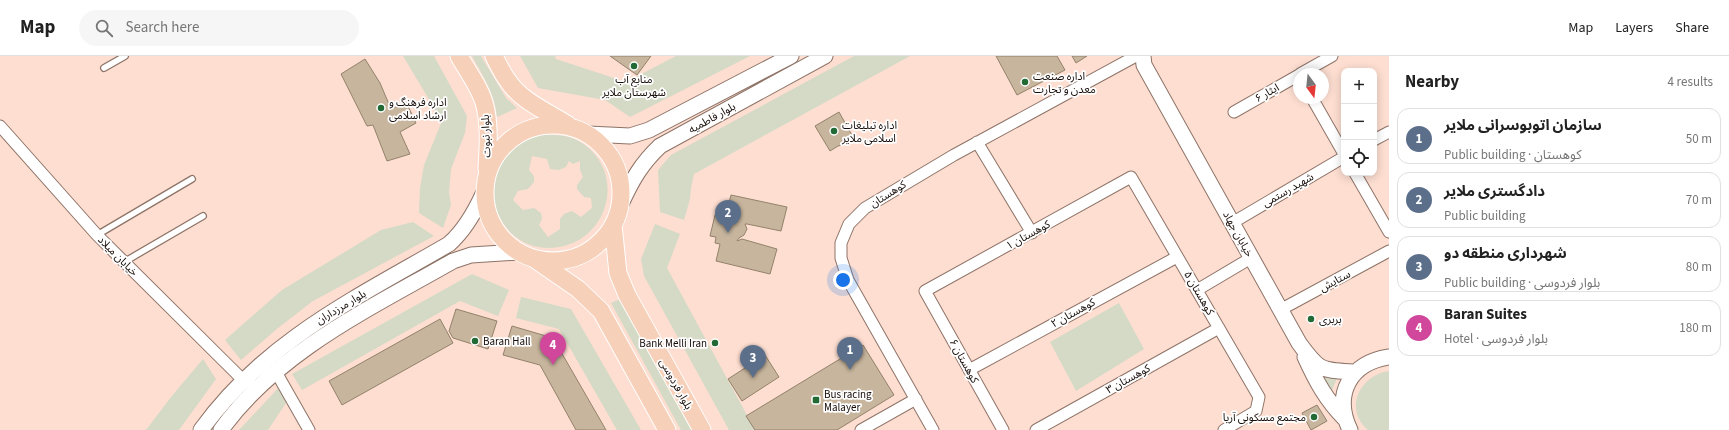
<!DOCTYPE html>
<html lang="en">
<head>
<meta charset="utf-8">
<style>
  :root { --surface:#fff; --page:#f6f6f6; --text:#222; --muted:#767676; --line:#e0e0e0; --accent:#d93025 }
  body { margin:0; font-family:"Source Sans 3","Noto Sans Arabic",sans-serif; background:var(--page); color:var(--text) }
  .controls { position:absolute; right:12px; top:12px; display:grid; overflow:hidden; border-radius:8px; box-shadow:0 2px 10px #0003 }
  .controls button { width:36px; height:36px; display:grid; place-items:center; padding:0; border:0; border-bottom:1px solid var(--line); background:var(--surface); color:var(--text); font:20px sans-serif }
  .compass { position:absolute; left:1293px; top:12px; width:36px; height:36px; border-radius:50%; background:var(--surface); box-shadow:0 2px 10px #0003; rotate:165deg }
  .you { position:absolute; left:843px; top:224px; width:14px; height:14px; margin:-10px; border:3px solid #fff; border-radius:50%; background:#1a73e8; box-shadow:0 0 0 6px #1a73e833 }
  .badge { display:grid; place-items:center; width:26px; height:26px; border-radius:50%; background:var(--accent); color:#fff; font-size:13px; font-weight:700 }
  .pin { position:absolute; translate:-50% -33px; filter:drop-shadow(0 1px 2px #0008) }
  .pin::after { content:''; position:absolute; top:21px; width:14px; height:12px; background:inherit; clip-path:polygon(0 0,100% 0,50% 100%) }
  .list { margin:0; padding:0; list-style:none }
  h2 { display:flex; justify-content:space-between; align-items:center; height:52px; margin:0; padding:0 16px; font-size:17px }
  h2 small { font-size:13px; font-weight:400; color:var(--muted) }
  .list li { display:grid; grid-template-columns:26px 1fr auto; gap:12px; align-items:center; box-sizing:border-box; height:56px; margin:0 8px 8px; padding:0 8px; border:1px solid var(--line); border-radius:12px }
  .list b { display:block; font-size:15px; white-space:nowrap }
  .list p { margin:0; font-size:13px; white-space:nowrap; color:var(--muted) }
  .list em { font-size:13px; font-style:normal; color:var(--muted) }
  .icon { flex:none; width:22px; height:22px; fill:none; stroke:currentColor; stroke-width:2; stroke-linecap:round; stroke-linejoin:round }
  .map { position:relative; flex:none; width:1389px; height:374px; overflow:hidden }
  header { display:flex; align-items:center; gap:24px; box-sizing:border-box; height:56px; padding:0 20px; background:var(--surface); border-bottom:1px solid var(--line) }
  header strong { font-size:19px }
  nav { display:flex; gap:22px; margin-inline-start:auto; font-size:14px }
  .search { width:280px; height:36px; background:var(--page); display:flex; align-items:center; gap:10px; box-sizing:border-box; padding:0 14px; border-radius:22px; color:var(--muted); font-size:15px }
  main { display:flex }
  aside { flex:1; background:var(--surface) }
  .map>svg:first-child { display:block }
  .green { fill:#d4dac5; fill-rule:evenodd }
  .building { fill:#c7b59d; stroke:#93826b }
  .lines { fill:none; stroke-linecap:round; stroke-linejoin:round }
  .lane-casing { stroke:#8e7367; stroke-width:8 }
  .street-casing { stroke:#8e7367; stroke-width:13 }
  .secondary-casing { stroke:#8e7367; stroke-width:17 }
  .primary-casing { stroke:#fff; stroke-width:19 }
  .lane { stroke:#fff; stroke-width:5.5 }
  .street { stroke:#fff; stroke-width:11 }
  .secondary { stroke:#fff; stroke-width:15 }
  .primary { stroke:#f7d0b9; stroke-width:17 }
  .poi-dot { fill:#216935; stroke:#fff; stroke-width:1.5 }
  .labels { text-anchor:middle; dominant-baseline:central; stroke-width:3.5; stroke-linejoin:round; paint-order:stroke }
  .poi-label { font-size:11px; fill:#150b07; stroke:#fff; text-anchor:start }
  .street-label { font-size:11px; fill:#150b07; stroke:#fff }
</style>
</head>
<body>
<header>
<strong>Map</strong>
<div class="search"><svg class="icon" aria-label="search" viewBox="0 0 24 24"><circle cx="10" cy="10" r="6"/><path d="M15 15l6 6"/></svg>Search here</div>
<nav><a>Map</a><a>Layers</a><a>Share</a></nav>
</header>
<main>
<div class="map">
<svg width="1389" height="374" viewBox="0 0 1389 374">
  <rect width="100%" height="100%" fill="#fdded1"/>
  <path class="green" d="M403,0H434L467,60L465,77L451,113L449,136L451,149L443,172L419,157L420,132L424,109L442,65Z
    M472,0H481L506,42L517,52L497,61C495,38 483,20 472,0Z
    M520,0H555L556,3L626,26L676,0H750L630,61L605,44L538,32Z
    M854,0H910L694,118L691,132L690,143L684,164L660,156L658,114L671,99Z
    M545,78C554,79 564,79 572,82C631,107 612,191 549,192C536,192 521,187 511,177C482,146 490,105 525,84C531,81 539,80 545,78ZM532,100L547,103L550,113L559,114L566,111L569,105L573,108L580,105V114L583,121L577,129V133L584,141L591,142L592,152L581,161L572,155L564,158L560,163V173L548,181L539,169L542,163L541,157L534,152L523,154L513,144L518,135L528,133L534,126V120L529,114Z
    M413,166L434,180L313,245L278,272L241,304L225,284L282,234L381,174Z
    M655,168L680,178L667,212L755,374H729L644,220L641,203Z
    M472,218L509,234L498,260L460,245L302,334L292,318Z
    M521,241L571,253L641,374H617L559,273L516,262Z
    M620,243L693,374H681L611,247Z
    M1119,247L1144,293L1076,335L1050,286Z
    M203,303L216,323L179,374H146L171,341Z
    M1315,314L1338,320L1332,334L1333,341Z
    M1389,315V374H1368C1343,353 1360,319 1389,315Z
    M281,329L290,341L268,374H239Z"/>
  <path class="building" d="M610,0H651L637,19Z
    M996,0H1057L1065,14L1017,39Z
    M1072,0H1087L1076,7Z
    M365,3L380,27L391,53L406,46L416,67L400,76L410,98L387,105L373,69L367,70L341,18Z
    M839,56L853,81L848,84L846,88L838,90L830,95L815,70Z
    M731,139L787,151L781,175L747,168H745L747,173L744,179L739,182L737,185L742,183L777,193L770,218L716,205L720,188L715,187L716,181L710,180L715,159L721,160V155L727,154Z
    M456,253L497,265L488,293L453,282L449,275Z
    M440,263L453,287L342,349L329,325Z
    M512,270L553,282L606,374H576L540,309L503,299Z
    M863,289L894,339L837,374H755L746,360Z
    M765,299L779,321L742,345L728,323Z
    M1317,349L1327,365L1311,374L1302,357Z"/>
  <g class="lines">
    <g class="lane-casing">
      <path id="lane" d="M104,12L125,0
        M97,179L192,123
        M124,206L203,160"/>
    </g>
    <g class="street-casing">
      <path id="street" d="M1300,18L1332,0
        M1312,42L1344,98
        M1234,56L1299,19
        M0,70L97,179L243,324
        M1374,84L1389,76
        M977,86L1032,177
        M1355,117L1389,176
        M1232,167L1344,101
        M1197,234L1251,202
        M1280,254L1389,195
        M969,314L1177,201
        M276,316L309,374
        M861,374L916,343
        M933,374L848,224L841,202V187L849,168L865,152L954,99L1136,0
        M1003,374L925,235L1131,121L1259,341L1256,355L1224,374
        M1036,374L1219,272"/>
    </g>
    <g class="secondary-casing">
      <path id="secondary" d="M1143,0L1144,9L1299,287C1320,316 1321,314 1356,316
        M588,78L630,80L649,74L791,0
        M621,148C632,124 641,108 660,90L825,0
        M1305,301C1316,325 1326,344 1345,363
        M201,374C265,285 356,242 449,188C465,174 475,156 484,136
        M221,374C278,295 371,252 453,205L471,199L518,196
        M1350,374C1333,338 1350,307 1389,301"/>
    </g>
    <g class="primary-casing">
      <path id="primary" d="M459,0C468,16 481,33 485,50C490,71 488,93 487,113
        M494,0C498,8 502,17 508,25C521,45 548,56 568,69
        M485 137a68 68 0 1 1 136 0a68 68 0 1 1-136 0Z
        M613,169L618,217L627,239L702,374
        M536,204L578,233L601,255L667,374"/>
    </g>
    <use href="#lane" class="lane"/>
    <use href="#street" class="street"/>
    <use href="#secondary" class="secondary"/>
    <use href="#primary" class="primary"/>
  </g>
  <g class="poi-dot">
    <circle cx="634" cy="10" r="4"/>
    <circle cx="1025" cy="26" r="4"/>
    <circle cx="381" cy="52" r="4"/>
    <circle cx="834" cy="75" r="4"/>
    <circle cx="1311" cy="263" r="4"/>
    <circle cx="475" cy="285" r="4"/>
    <circle cx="715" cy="287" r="4"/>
    <rect x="812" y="340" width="8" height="8" rx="2"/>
    <circle cx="1314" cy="361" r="4"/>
  </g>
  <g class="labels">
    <g class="poi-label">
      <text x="1033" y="20">اداره صنعت<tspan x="1033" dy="13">معدن و تجارت</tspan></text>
      <text x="634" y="23" text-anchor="middle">منابع آب<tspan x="634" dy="13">شهرستان ملایر</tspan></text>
      <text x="389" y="46">اداره فرهنگ و<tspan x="389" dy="13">ارشاد اسلامی</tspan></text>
      <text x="842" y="69">اداره تبلیغات<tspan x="842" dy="13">اسلامی ملایر</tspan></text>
      <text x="1319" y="263">بربری</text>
      <text x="483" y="285">Baran Hall</text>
      <text x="707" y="287" text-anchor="end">Bank Melli Iran</text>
      <text x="824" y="338">Bus racing<tspan x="824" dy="13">Malayer</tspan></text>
      <text x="1306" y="361" text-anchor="end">مجتمع مسکونی آریا</text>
    </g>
    <g class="street-label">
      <text transform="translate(1267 37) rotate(-30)">ایثار ۶</text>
      <text transform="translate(712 62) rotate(-29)">بلوار فاطمیه</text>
      <text transform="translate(486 80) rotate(-92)">بلوار نبوت</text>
      <text transform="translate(1288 134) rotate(-30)">شهید رستمی</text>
      <text transform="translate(888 138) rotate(-32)">کوهستان</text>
      <text transform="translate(1238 178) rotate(61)">خیابان جهاد</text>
      <text transform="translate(1028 179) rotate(-29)">کوهستان ۱</text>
      <text transform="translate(118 200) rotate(45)">خیابان میلاد</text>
      <text transform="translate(1335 225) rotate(-28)">ستایش</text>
      <text transform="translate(1199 237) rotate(60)">کوهستان ۵</text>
      <text transform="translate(341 251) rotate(-31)">بلوار مرزداران</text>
      <text transform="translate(1073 257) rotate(-29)">کوهستان ۲</text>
      <text transform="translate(964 305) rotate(61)">کوهستان ۶</text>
      <text transform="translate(1128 323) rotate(-29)">کوهستان ۳</text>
      <text transform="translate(676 328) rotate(61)">بلوار فردوسی</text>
    </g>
  </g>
</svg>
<div class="controls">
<button>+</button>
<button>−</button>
<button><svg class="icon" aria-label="locate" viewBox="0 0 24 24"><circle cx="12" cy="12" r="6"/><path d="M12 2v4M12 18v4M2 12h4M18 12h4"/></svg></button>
</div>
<svg class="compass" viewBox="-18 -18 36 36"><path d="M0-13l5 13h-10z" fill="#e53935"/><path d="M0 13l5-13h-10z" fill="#767676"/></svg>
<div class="you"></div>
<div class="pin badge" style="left:850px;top:314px;background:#5c6f8a">1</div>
<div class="pin badge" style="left:728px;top:177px;background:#5c6f8a">2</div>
<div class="pin badge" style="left:753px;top:322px;background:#5c6f8a">3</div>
<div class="pin badge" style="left:553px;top:309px;background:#d1479c">4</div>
</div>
<aside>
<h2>Nearby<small>4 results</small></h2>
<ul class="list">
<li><span class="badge" style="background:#5c6f8a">1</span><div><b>سازمان اتوبوسرانی ملایر</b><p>Public building · کوهستان</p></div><em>50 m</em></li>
<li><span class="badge" style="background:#5c6f8a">2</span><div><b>دادگستری ملایر</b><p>Public building</p></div><em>70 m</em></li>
<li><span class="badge" style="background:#5c6f8a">3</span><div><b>شهرداری منطقه دو</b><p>Public building · بلوار فردوسی</p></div><em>80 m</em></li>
<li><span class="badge" style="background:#d1479c">4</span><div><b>Baran Suites</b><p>Hotel · بلوار فردوسی</p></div><em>180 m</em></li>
</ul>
</aside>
</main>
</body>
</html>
